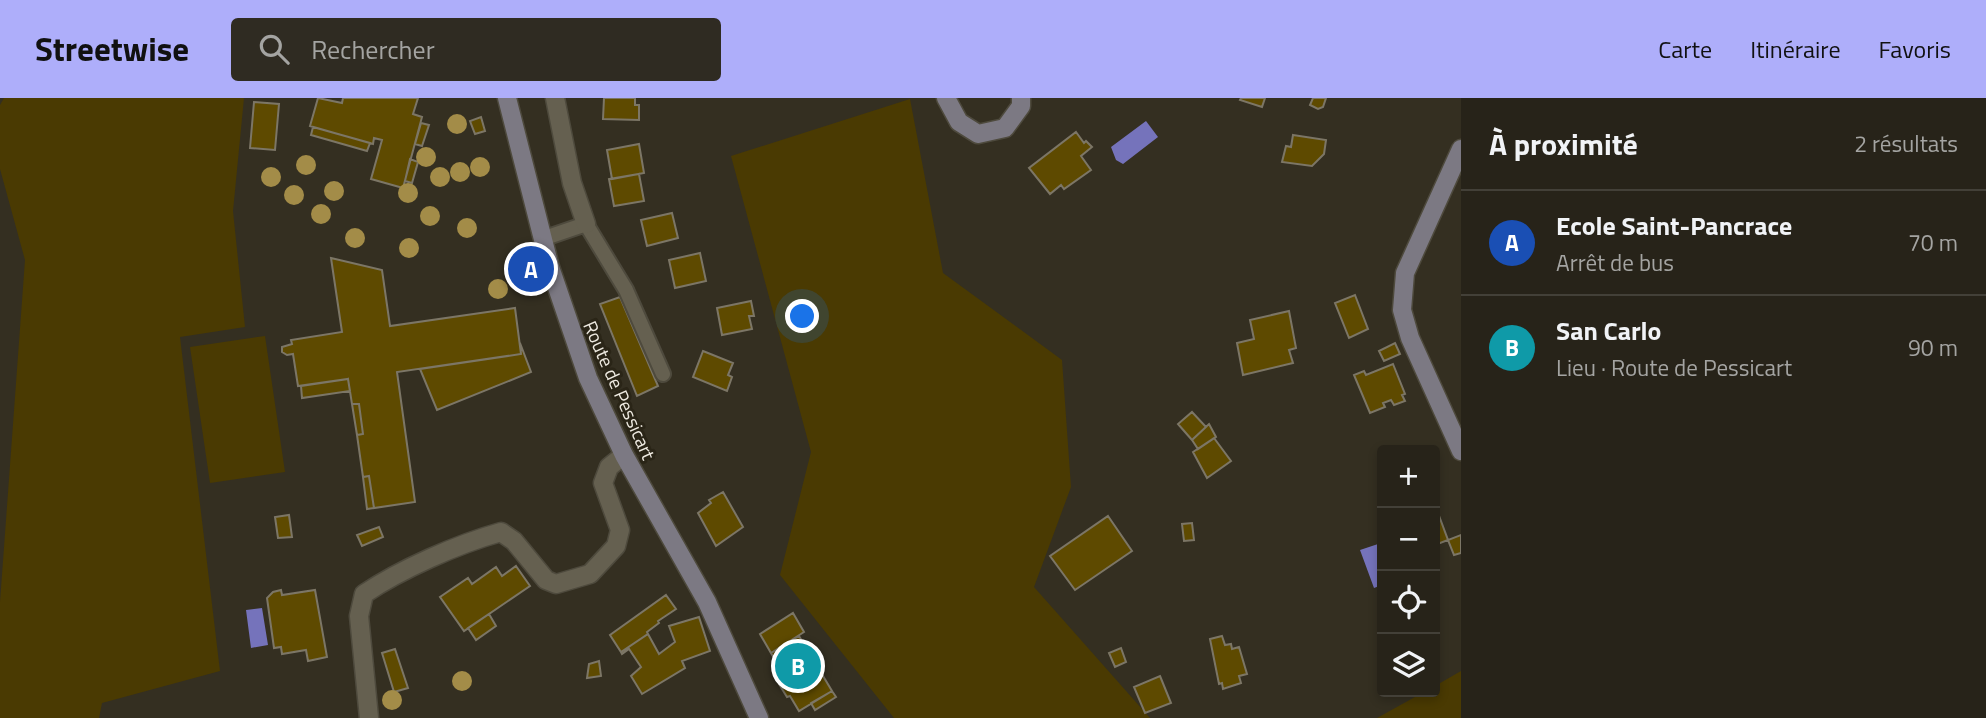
<!DOCTYPE html>
<html lang="fr">
<head>
<meta charset="utf-8">
<style>
  :root { --surface:#272319; --page:#2f2b22; --text:#f1f3f6; --muted:#a4a4a2; --line:#434038; --accent:#aeaefa }
  body { margin:0; font-family:"Titillium Web",sans-serif; background:var(--page); color:var(--text) }
  .controls { position:absolute; right:21px; bottom:21px; display:grid; overflow:hidden; border-radius:7px; box-shadow:0 4px 10px #0003 }
  .controls button { width:63px; height:63px; display:grid; place-items:center; padding:0; border:0; border-bottom:2px solid var(--line); background:var(--surface); color:var(--text); font:35px sans-serif }
  .you { position:absolute; left:803px; top:219px; width:24px; height:24px; margin:-18px; border:5px solid #fff; border-radius:50%; background:#1a73e8; box-shadow:0 0 0 10px #1a73e833 }
  .badge { display:grid; place-items:center; width:46px; height:46px; border-radius:50%; background:var(--accent); color:#fff; font-size:23px; font-weight:700 }
  .pin { position:absolute; translate:-50% -50%; border:4px solid #fff; box-shadow:0 2px 7px #0006 }
  .list { margin:0; padding:0; list-style:none }
  h2 { display:flex; justify-content:space-between; align-items:center; height:91px; margin:0; padding:0 28px; font-size:30px }
  h2 small { font-size:23px; font-weight:400; color:var(--muted) }
  .list li { display:grid; grid-template-columns:46px 1fr auto; gap:21px; align-items:center; box-sizing:border-box; height:105px; padding:0 28px; border-top:2px solid var(--line) }
  .list b { display:block; font-size:26px; white-space:nowrap }
  .list p { margin:0; font-size:23px; white-space:nowrap; color:var(--muted) }
  .list em { font-size:23px; font-style:normal; color:var(--muted) }
  .icon { flex:none; width:38px; height:38px; fill:none; stroke:currentColor; stroke-width:2; stroke-linecap:round; stroke-linejoin:round }
  .map { position:relative; flex:none; width:1461px; height:620px; overflow:hidden }
  header { display:flex; align-items:center; gap:42px; box-sizing:border-box; height:98px; padding:0 35px; background:var(--accent); color:#111 }
  header strong { font-size:33px }
  nav { display:flex; gap:38px; margin-inline-start:auto; font-size:24px }
  .search { width:490px; height:63px; background:var(--page); display:flex; align-items:center; gap:18px; box-sizing:border-box; padding:0 24px; border-radius:7px; color:var(--muted); font-size:26px }
  main { display:flex }
  aside { flex:1; background:var(--surface) }
  .map>svg:first-child { display:block }
  .green { fill:#4a3a02 }
  .water { fill:#7573bb }
  .building { fill:#5e4a00; stroke:#7c7666; stroke-width:2 }
  .lines { fill:none; stroke-linecap:round; stroke-linejoin:round }
  .lane-casing { stroke:#4e4a3d; stroke-width:18 }
  .street-casing { stroke:#4e4a3d; stroke-width:21 }
  .secondary-casing { stroke:#4e4a3d; stroke-width:21 }
  .lane { stroke:#656050; stroke-width:14 }
  .street { stroke:#656050; stroke-width:18 }
  .secondary { stroke:#7c7983; stroke-width:18 }
  .tree { fill:#a38c48 }
  .labels { text-anchor:middle; dominant-baseline:central; stroke-width:6; stroke-linejoin:round; paint-order:stroke }
  .street-label { font-size:19px; fill:#eeeae1; stroke:#2a2517 }
</style>
</head>
<body>
<header>
<strong>Streetwise</strong>
<div class="search"><svg class="icon" aria-label="search" viewBox="0 0 24 24"><circle cx="10" cy="10" r="6"/><path d="M15 15l6 6"/></svg>Rechercher</div>
<nav><a>Carte</a><a>Itinéraire</a><a>Favoris</a></nav>
</header>
<main>
<div class="map">
<svg width="1461" height="620" viewBox="0 0 1461 620">
  <rect width="100%" height="100%" fill="#342f21"/>
  <path class="green" d="M4,0H244L233,113L245,229L180,239L220,573L102,605L99,620H0V504L25,162L0,71V7Z
    M910,1L943,175L1062,262L1071,389L1034,489L1150,620H894L780,477L811,354L731,58Z
    M265,238L285,374L210,385L190,249Z
    M1461,573V620H1377L1424,594H1435V588Z"/>
  <path class="water" d="M1146,23L1158,39L1123,66L1116,62L1111,49Z
    M1381,445L1382,487L1374,490L1360,452Z
    M262,510L268,547L251,550L246,512Z"/>
  <path class="building" d="M318,0L342,5L343,0H418L413,16L422,19L403,90L371,81L382,42L374,40L373,46L310,28Z
    M604,0H635V7H639V22L603,21Z
    M1241,0H1265L1262,9L1240,2Z
    M1313,0H1326L1323,9L1318,11L1310,7Z
    M254,4L279,6L275,52L250,50Z
    M481,19L485,33L475,36L470,23Z
    M421,25L429,27L422,48L415,46Z
    M313,29L370,45L367,53L311,37Z
    M1076,34L1084,45L1086,43L1092,49L1081,58L1091,72L1064,91L1061,87L1050,96L1029,70Z
    M1293,37L1326,42L1324,56L1312,68L1282,64L1286,48L1291,49Z
    M639,46L644,75L612,81L607,52Z
    M410,61L418,64L412,85L405,83Z
    M639,76L644,103L614,108L609,81Z
    M672,115L678,140L647,148L641,122Z
    M700,155L706,183L675,190L669,162Z
    M331,160L382,172L390,228L515,210L521,256L397,274L415,404L374,410L369,378L363,379L357,337L363,336L359,306H352L348,281L298,288L293,256L287,257L282,254V249L292,246L291,242L342,234Z
    M1355,197L1368,231L1349,240L1335,205Z
    M620,199L658,288L637,298L600,206Z
    M751,203L754,218H749L752,231L722,237L717,210Z
    M1289,213L1296,250L1289,252L1293,265L1243,277L1237,245L1254,241L1250,222Z
    M520,245L531,274L437,312L420,271L521,256Z
    M1395,245L1400,256L1384,263L1379,253Z
    M703,253L733,265L728,277L732,279L727,293L693,279Z
    M1393,266L1405,296L1402,297L1405,303L1394,307L1391,302L1383,305L1385,309L1370,315L1354,277L1364,273L1366,277Z
    M348,281L350,293L302,300L301,288Z
    M352,306H359L363,336L357,337Z
    M1192,314L1206,329L1192,342L1178,326Z
    M1209,326L1216,339L1198,351L1192,342Z
    M1214,340L1231,363L1207,380L1193,354Z
    M369,378L374,410L367,411L363,379Z
    M723,394L743,429L716,448L698,415L711,405L709,402Z
    M1435,407L1448,442L1435,447Z
    M289,417L292,439L278,440L275,419Z
    M1108,418L1132,453L1075,492L1050,458Z
    M1192,425L1194,442L1184,443L1182,426Z
    M379,429L383,439L362,448L357,437Z
    M1461,437V455L1454,457L1448,442Z
    M516,468L530,488L464,533L440,499L468,480L472,486L496,469L502,478Z
    M281,492L282,497L315,492L327,559L308,563L306,552L282,556L281,549L274,550L267,500L273,494Z
    M666,497L676,511L658,523L659,525L647,534L648,536L621,554L610,537Z
    M793,515L804,534L771,555L760,536Z
    M489,516L496,528L476,542L468,530Z
    M699,519L710,553L682,563L685,570L642,596L631,578L641,569L629,551L622,556L621,554L648,536L659,556L675,544L669,528Z
    M799,538L832,593L799,613L790,598L787,599L779,586L787,581L771,555Z
    M1222,538L1225,547L1231,546L1232,551L1239,549L1247,576L1239,578L1241,585L1223,591L1222,585L1219,586L1210,541Z
    M1121,550L1126,564L1115,569L1109,555Z
    M395,551L408,590L394,594L382,555Z
    M599,563L601,578L587,580L589,566Z
    M1160,578L1171,605L1145,615L1134,589Z
    M832,593L836,599L815,612L811,605Z"/>
  <g class="lines">
    <g class="lane-casing">
      <path id="lane" d="M542,141L586,126L626,192L663,276"/>
    </g>
    <g class="street-casing">
      <path id="street" d="M555,0L572,85L586,126
        M369,620L359,518L364,496C401,471 458,446 501,434L514,443L546,482L556,486L590,476L616,448L620,432L603,385L609,369L624,357"/>
    </g>
    <g class="secondary-casing">
      <path id="secondary" d="M507,0L550,169L588,280L624,357L707,504L759,620
        M946,0L959,24L978,36L1005,30L1021,8V0
        M1461,51L1405,175L1402,212L1410,240L1461,353"/>
    </g>
    <use href="#lane" class="lane"/>
    <use href="#street" class="street"/>
    <use href="#secondary" class="secondary"/>
  </g>
  <g class="tree">
    <circle cx="457" cy="26" r="10"/>
    <circle cx="426" cy="59" r="10"/>
    <circle cx="306" cy="67" r="10"/>
    <circle cx="480" cy="69" r="10"/>
    <circle cx="460" cy="74" r="10"/>
    <circle cx="271" cy="79" r="10"/>
    <circle cx="440" cy="79" r="10"/>
    <circle cx="334" cy="93" r="10"/>
    <circle cx="408" cy="95" r="10"/>
    <circle cx="294" cy="97" r="10"/>
    <circle cx="321" cy="116" r="10"/>
    <circle cx="430" cy="118" r="10"/>
    <circle cx="467" cy="130" r="10"/>
    <circle cx="355" cy="140" r="10"/>
    <circle cx="409" cy="150" r="10"/>
    <circle cx="498" cy="191" r="10"/>
    <circle cx="462" cy="583" r="10"/>
    <circle cx="392" cy="602" r="10"/>
  </g>
  <g class="labels">
    <g class="street-label">
      <text transform="translate(620 292) rotate(66)">Route de Pessicart</text>
    </g>
  </g>
</svg>
<div class="controls">
<button>+</button>
<button>−</button>
<button><svg class="icon" aria-label="locate" viewBox="0 0 24 24"><circle cx="12" cy="12" r="6"/><path d="M12 2v4M12 18v4M2 12h4M18 12h4"/></svg></button>
<button><svg class="icon" aria-label="layers" viewBox="0 0 24 24"><path d="M12 4l9 5-9 5-9-5zM3 14l9 5 9-5"/></svg></button>
</div>
<div class="you"></div>
<div class="pin badge" style="left:531px;top:171px;background:#1a4fb4">A</div>
<div class="pin badge" style="left:798px;top:568px;background:#0f9aa8">B</div>
</div>
<aside>
<h2>À proximité<small>2 résultats</small></h2>
<ul class="list">
<li><span class="badge" style="background:#1a4fb4">A</span><div><b>Ecole Saint-Pancrace</b><p>Arrêt de bus</p></div><em>70 m</em></li>
<li><span class="badge" style="background:#0f9aa8">B</span><div><b>San Carlo</b><p>Lieu · Route de Pessicart</p></div><em>90 m</em></li>
</ul>
</aside>
</main>
</body>
</html>
